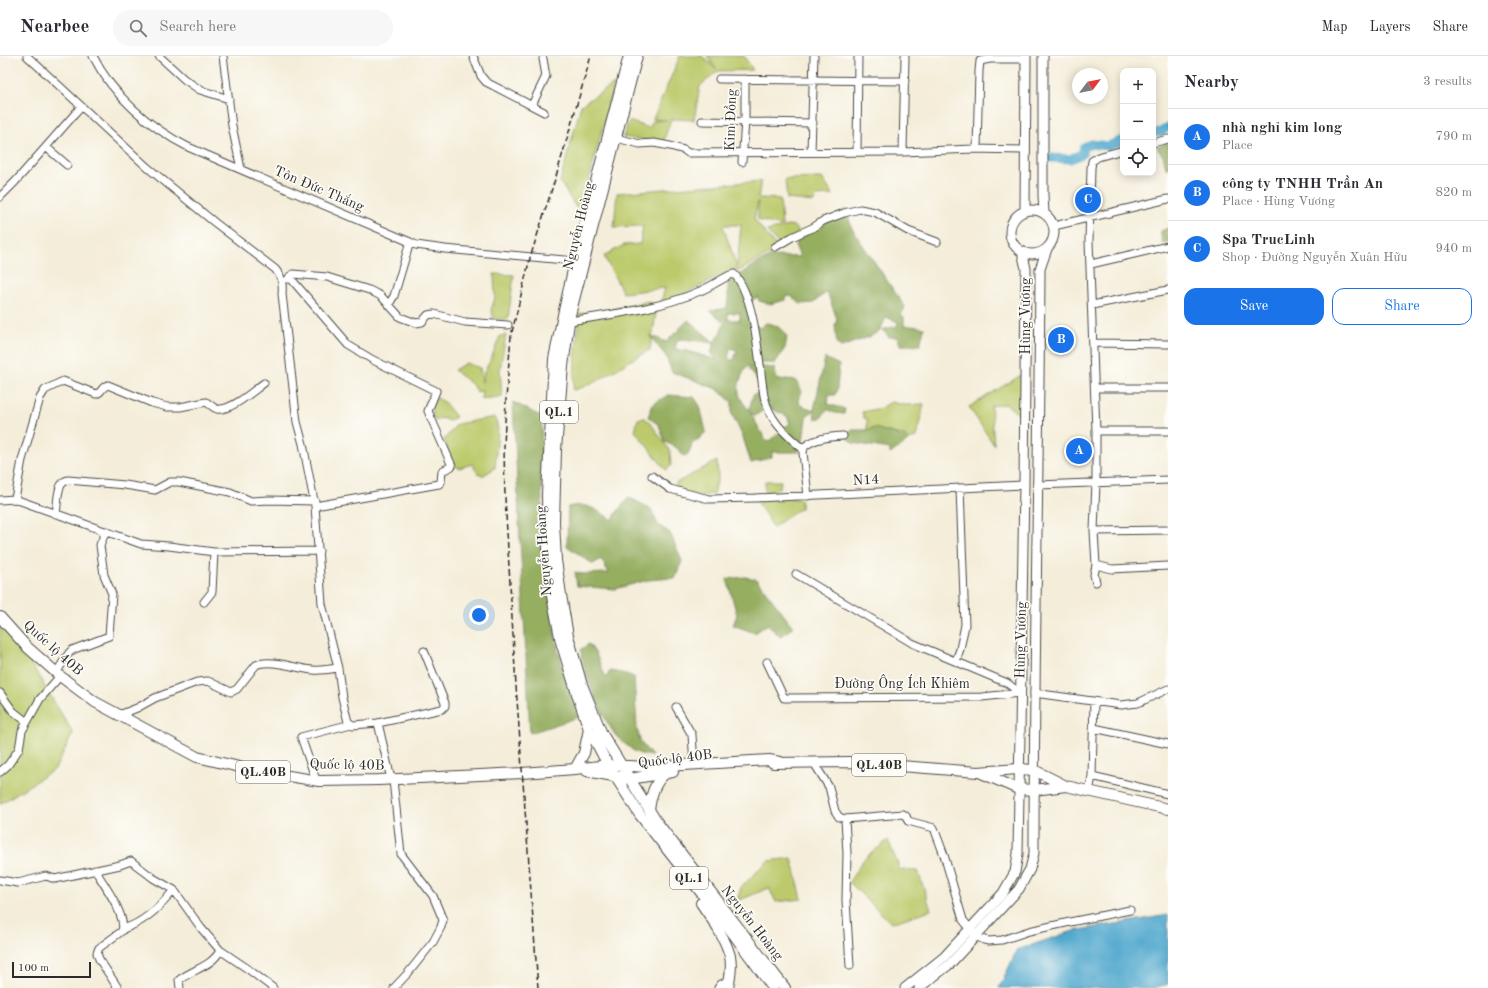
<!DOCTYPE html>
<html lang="en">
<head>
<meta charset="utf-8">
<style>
  :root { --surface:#fff; --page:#f7f7f7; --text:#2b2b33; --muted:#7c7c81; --line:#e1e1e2; --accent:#1a73e8 }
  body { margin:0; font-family:"Old Standard TT",serif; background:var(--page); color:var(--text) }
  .controls { position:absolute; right:12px; top:12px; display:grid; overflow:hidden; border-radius:8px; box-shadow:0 2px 10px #0003 }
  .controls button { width:36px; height:36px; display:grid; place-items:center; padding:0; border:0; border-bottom:1px solid var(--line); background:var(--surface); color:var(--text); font:20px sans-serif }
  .compass { position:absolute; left:1072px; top:12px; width:36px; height:36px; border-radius:50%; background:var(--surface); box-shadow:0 2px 10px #0003; rotate:58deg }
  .scale { position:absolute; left:12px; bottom:10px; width:79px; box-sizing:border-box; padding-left:4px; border:2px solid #2b2b2b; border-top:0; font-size:11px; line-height:14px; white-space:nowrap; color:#2b2b2b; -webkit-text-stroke:3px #fdfcf7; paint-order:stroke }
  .you { position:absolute; left:479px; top:559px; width:14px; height:14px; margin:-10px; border:3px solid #fff; border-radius:50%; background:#1a73e8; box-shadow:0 0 0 6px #1a73e833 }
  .badge { display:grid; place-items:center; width:26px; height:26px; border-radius:50%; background:var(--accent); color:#fff; font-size:13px; font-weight:700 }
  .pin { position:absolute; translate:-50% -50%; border:2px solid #fff; box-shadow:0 1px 4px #0006 }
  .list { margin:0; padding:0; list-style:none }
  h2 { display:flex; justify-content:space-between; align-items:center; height:52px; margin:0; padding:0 16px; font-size:17px }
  h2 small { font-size:13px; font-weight:400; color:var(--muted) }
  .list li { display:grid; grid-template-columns:26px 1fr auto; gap:12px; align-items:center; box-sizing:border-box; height:56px; padding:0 16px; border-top:1px solid var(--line) }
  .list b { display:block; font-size:15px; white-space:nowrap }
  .list p { margin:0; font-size:13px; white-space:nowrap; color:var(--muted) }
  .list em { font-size:13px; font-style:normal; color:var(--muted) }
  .actions { display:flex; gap:8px; padding:12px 16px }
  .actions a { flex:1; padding:9px 0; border:1px solid var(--accent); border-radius:12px; text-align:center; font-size:14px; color:var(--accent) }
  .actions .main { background:var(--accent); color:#fff }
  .icon { flex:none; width:22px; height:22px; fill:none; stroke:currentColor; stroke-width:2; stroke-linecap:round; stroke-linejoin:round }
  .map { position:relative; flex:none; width:1168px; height:932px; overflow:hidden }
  header { display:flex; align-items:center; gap:24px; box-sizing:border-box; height:56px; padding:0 20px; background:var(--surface); border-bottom:1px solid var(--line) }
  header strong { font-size:19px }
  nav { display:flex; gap:22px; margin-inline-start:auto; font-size:14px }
  .search { width:280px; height:36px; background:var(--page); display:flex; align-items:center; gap:10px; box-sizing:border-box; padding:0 14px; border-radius:22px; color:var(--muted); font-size:15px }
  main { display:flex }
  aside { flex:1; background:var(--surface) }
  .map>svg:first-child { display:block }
  .green { fill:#bcca6c; stroke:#747a4c; fill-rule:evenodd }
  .forest { fill:#95ae60; stroke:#606c46; fill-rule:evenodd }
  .water { fill:#51a8ce; stroke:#3e6a7c }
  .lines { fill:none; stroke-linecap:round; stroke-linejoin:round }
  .river { stroke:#51a8ce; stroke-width:9 }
  .minor-casing { stroke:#494845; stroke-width:9 }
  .major-casing { stroke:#494845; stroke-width:11 }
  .highway-casing { stroke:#494845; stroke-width:12 }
  .minor { stroke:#fff; stroke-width:7 }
  .major { stroke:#fff; stroke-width:9 }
  .highway { stroke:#fff; stroke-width:10 }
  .rail { stroke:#2b2b2b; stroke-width:1.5; stroke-dasharray:6 3; stroke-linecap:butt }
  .labels { text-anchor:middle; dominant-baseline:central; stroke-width:3.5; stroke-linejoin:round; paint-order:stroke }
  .shield { fill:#fdfcf7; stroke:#6a6a68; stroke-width:1 }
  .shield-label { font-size:13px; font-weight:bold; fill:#2b2b2b }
  .street-label { font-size:14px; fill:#2b2b2b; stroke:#fdfcf7 }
</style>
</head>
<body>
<header>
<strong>Nearbee</strong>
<div class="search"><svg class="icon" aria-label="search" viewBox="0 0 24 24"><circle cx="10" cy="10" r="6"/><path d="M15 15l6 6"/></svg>Search here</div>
<nav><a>Map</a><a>Layers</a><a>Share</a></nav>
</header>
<main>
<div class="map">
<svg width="1168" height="932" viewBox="0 0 1168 932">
  <rect width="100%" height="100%" fill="#fdfcf7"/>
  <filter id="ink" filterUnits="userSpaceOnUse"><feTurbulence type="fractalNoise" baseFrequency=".025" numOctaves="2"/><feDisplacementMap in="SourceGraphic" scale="8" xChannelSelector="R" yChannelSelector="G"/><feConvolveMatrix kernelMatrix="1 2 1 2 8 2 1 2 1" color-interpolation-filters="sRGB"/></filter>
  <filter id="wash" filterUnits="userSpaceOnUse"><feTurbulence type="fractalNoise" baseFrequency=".012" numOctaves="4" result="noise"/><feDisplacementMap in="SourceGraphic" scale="16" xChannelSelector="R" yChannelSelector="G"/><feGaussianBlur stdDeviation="0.9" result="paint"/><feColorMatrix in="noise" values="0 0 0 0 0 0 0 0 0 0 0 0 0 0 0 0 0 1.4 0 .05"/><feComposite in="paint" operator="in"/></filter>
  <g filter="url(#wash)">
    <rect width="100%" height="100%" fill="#f4edd9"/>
    <path class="green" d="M680,0H702L716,13L707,0H744L753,14L718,15L700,30L694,64L671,63L663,87L623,81L629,65L649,72L653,65L667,64L653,63Z
      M614,28L580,158L560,126L581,49Z
      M822,122L833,139L816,140L814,146L787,143L785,123Z
      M761,125L758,142L780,143L782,170L758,164V145L754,163L778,193L737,216V212L660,250L665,232L623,237L604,200L624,189L640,188L643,170L614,171L617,137ZM724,169H741L737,211L723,170Z
      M792,169L799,175L781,191L767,175Z
      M494,218L514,219L508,263H494L491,254L495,242Z
      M649,245L657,251L650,294C626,305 597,329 573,334L579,258L605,255Z
      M506,279L500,313L502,341L481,343L482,335L477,336C471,324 462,323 454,314L466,307L480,312L482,326L484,316L490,305L500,280Z
      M1023,318L1022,361L1006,348L991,350L994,389L969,351Z
      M437,342L444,346L456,361L449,365L442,362L435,365L430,351L434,344Z
      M891,346L904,349L924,348L916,381L909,384C900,376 886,377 875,372L867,374V363L864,362L862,356L881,352Z
      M495,361L498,373L495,412L482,420L478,418L472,408L459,412L454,409L444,384L457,368Z
      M645,362L652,369L670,395L671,410L666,414L635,375L638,363Z
      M717,405L718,421L714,438L698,440L677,437L676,427Z
      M765,425H781L780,431L775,435L765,436Z
      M755,442L801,443V452L773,471Z
      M0,556L73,677L55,713L0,748Z
      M888,784L900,814L918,815L931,854L891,867L849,826L864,803Z
      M792,802L802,843L776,846L769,832L737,845L741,831L768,805Z"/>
    <path class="forest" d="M1168,86V112H1166L1163,100L1157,92Z
      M846,153L852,173L905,251L901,259L904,261V270H911L924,272L920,289H900L898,281H889L882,274L897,270L898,266L886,261L880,275L869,281L841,291L837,288L835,270L837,263L827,236L813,247L801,248L791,240H785V244L770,248L759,245L758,241L752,244L751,267L760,272L766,267C776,268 781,272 787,281L785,292L775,307H764L752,310L774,312L777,324L788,323L797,325L802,336L798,343L800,349L814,354L825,302L839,309L837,333L835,339H829L828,348L845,353L844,358L835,357L827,353L821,362L815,363L814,354L806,362L802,394L794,391L800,396H772V401L751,407L743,381L732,358V346L717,333L672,316L666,300L649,279L666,286L688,264L714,286L721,276L720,275L725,267L710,255L727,252L728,239V227L756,208L771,200L800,201L795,189L800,182ZM728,257H740V264H728ZM683,283L714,287L711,298L717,304L687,295L675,293L677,284ZM730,292L737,294L734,304L728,303ZM750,310L749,313L759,326L762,338L758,337L753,339L749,354C734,337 737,329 746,311ZM767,351L787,360L790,367L770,385L765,383L750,356L755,360Z
      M1168,172V187L1163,188L1161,180V175Z
      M668,339L694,341L700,350L706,376L699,383L693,386L688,398L684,400L676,391L665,386L659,369L648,361L653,348Z
      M513,346L542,361L541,422L545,513L558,595L579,661L530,677Z
      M875,372L898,379H903L909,384L890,398V393L853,387L843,379L853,374H867Z
      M628,441L651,453L658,469L670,477L682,505L675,523L672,522L648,524L615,533L577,530L575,516L582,518L609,517L601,503L593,508L567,490L568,451C589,446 595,454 613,464C616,455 624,449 628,441Z
      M745,521L756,523L793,571L780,581L768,568L755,577L733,569L737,559L727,523Z
      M589,588L596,598L606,622L610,615L626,618L634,621L637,673L641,687L652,700C646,699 638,698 634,695C629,691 622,686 617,681C603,664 582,615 581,593Z"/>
    <path class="water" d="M1168,859V928L1154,932H999L1017,894L1073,875Z"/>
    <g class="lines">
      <path class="river" d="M1153,77L1161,76L1168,71
        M1050,102L1070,103L1082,98L1084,91L1091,88L1108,90L1123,84"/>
    </g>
  </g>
  <g filter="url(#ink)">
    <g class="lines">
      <g class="minor-casing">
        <path id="minor" d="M27,0L147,111L214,166L275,213C282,221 283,227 282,238L297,366L303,388L315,450L322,548L338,612L342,641L348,666L353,669L378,667L391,723
          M93,0C113,40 149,71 188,91L410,186L416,189L445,193L575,205
          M159,0L184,23L200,34L229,43
          M223,0L232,70L241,113
          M473,0L481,20L486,26L544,56
          M719,23L905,25
          M532,49L546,20L543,3
          M702,65L813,67
          M616,82L640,88L654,87L670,90L684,94L688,97L903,96L973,93L1025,94
          M1153,87L1168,83
          M46,91L67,109
          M977,93L979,15L980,5L990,3H1026
          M1123,94L1098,101L1092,105L1091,112L1089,185L1096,375V426L1094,475L1096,509L1112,513L1168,510
          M811,96L814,0
          M857,96L858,0
          M903,96L905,0
          M742,106L745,65V23
          M0,141L15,126L81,51
          M1054,170L1168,143
          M775,191L792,181L814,171L823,165L844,157L860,153L875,156L908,175L937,186
          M1091,208L1168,190
          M290,220L293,225L348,289L373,304L436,335L428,355L452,410L442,415L441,426L439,428L315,450
          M288,223L293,218L327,221L369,234L381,240L400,261L416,267L422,266L428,259L434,258L465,266L508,269
          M389,248L394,240L410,186
          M1092,249L1168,234
          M570,265C614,258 659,253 700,235C710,231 720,224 730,219L734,218C756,241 759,309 764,340C769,364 785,378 803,393
          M1093,287L1168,288
          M1095,332H1168
          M1096,375H1168
          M652,420L670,433L709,443L755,442L1024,429
          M1038,429L1168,424
          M808,440L803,397L804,391C814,382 830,381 843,380
          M15,443L22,404L40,342L45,334L63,325L96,338C102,337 102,330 108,329L152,347L167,351H180L206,346C210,348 213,352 217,353C231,355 253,335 264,327
          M0,444L15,443L141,488L169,490L214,496L319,495
          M56,458C58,448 56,426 68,424L125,429L155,434L170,426H179L230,436L251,445L269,444L315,445
          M1094,475L1168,474
          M1096,509L1094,519L1096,526
          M796,518L912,587L995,622L1007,627L1020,637
          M204,546L212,536L214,496
          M956,605L960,593L965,569L960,432
          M767,606L784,642L982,641L1020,637
          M56,617L69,597L72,594L109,580L112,538L104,519L100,489L106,475
          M0,637L13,655L27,666
          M1034,637L1121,649L1138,647L1168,633
          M676,651L692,679L694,708
          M119,659L137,652L155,642L197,626L208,625L231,636L237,633L256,609C269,602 298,613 313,614C321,615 330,613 338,612
          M378,667L442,653L445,650V647L424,595
          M1094,672L1168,688
          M814,707L829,731L835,755L839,761L845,763L903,758L906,760L908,765L934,772L944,799L963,864L976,880L984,884L989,885L1002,884L1029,875L1070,866L1130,854
          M0,716L8,709L19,693L22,675L40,643L60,620
          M1092,720L1168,738
          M316,724L301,681L351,668
          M393,724L401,798L433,840L443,864L441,871L433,886L409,916L394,932
          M1089,736L1092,720L1094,645
          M845,763L847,797L846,844L850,910
          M95,814C103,827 127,860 122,875L99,892L97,897L99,903L118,932
          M0,824L18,827L46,820L55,823L120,809L131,805L153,822L174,834L201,872L220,894L248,913L273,932
          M123,873C143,867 161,850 174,834
          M180,932L179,924C192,914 214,909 220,894
          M718,932L721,928L730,924"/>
      </g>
      <g class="major-casing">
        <path id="major" d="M1043,0V139L1044,157
          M1010 176a22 22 0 1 1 44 0a22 22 0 1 1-44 0Z
          M1025,155L1026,0
          M905,932L944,901L1003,837L1015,816L1018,798L1024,429L1026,213L1022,195
          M919,932L950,908L1019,833L1030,813L1034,797C1034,602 1039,408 1040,213L1047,193"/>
      </g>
      <g class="highway-casing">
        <path id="highway" d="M629,0L575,205L563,259L554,303L547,438L548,493L552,540L561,586L578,641L589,673L608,709L640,759L729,872L773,932
          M637,0L570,259L563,310L556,393L554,466L556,504L561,539L568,580L582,629L602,678L656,765L785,932
          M0,561L26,590L60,620L95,646L197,701L252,714L319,725L379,724L522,717L575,713L608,709L649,711L769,704L780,706
          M773,707L849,706L978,716L1018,713L1034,714L1066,730L1168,753
          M575,713L584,697L589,673
          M587,715L629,723L673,716
          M979,716L1018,733L1034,734L1066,730
          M649,754C651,740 654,726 666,717
          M701,847C712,863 725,881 730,900C732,910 730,923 728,932"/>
      </g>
      <use href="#minor" class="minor"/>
      <use href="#major" class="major"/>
      <use href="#highway" class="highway"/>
      <path class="rail" d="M538,932L516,630L505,442L504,391L506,343L511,280L530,202L557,117L591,0"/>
    </g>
  </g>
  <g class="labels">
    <g class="shield">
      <rect x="540" y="345" width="38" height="22" rx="3"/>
      <rect x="852" y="698" width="54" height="22" rx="3"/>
      <rect x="236" y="705" width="54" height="22" rx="3"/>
      <rect x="670" y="811" width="38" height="22" rx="3"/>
    </g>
    <g class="shield-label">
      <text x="559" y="356">QL.1</text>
      <text x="879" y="709">QL.40B</text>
      <text x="263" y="716">QL.40B</text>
      <text x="689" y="822">QL.1</text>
    </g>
    <g class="street-label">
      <text transform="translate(731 64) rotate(-88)">Kim Đồng</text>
      <text transform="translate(319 133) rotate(23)">Tôn Đức Thắng</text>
      <text transform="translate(579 170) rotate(-76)">Nguyễn Hoàng</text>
      <text transform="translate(1026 260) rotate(-90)">Hùng Vương</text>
      <text transform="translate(866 424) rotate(-3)">N14</text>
      <text transform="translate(544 495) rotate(-94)">Nguyễn Hoàng</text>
      <text transform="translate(1021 584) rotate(-89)">Hùng Vương</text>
      <text transform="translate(53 592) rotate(42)">Quốc lộ 40B</text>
      <text x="902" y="628">Đường Ông Ích Khiêm</text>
      <text transform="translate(675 703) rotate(-7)">Quốc lộ 40B</text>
      <text transform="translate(347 709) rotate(1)">Quốc lộ 40B</text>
      <text transform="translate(752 867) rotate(52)">Nguyễn Hoàng</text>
    </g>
  </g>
</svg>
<div class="controls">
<button>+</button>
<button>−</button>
<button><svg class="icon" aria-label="locate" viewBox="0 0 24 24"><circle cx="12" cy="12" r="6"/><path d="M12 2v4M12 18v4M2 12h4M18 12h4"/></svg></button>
</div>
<svg class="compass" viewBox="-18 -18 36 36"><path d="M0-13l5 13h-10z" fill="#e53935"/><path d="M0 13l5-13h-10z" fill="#7c7c81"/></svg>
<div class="scale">100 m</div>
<div class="you"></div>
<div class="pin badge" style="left:1079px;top:395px">A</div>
<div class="pin badge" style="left:1061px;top:284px">B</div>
<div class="pin badge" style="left:1088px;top:144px">C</div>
</div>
<aside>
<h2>Nearby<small>3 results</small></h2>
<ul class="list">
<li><span class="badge">A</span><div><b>nhà nghỉ kim long</b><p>Place</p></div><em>790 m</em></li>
<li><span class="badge">B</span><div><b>công ty TNHH Trần An</b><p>Place · Hùng Vương</p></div><em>820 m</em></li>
<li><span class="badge">C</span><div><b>Spa TrucLinh</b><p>Shop · Đường Nguyễn Xuân Hữu</p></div><em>940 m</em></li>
</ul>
<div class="actions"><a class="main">Save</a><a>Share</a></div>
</aside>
</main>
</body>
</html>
